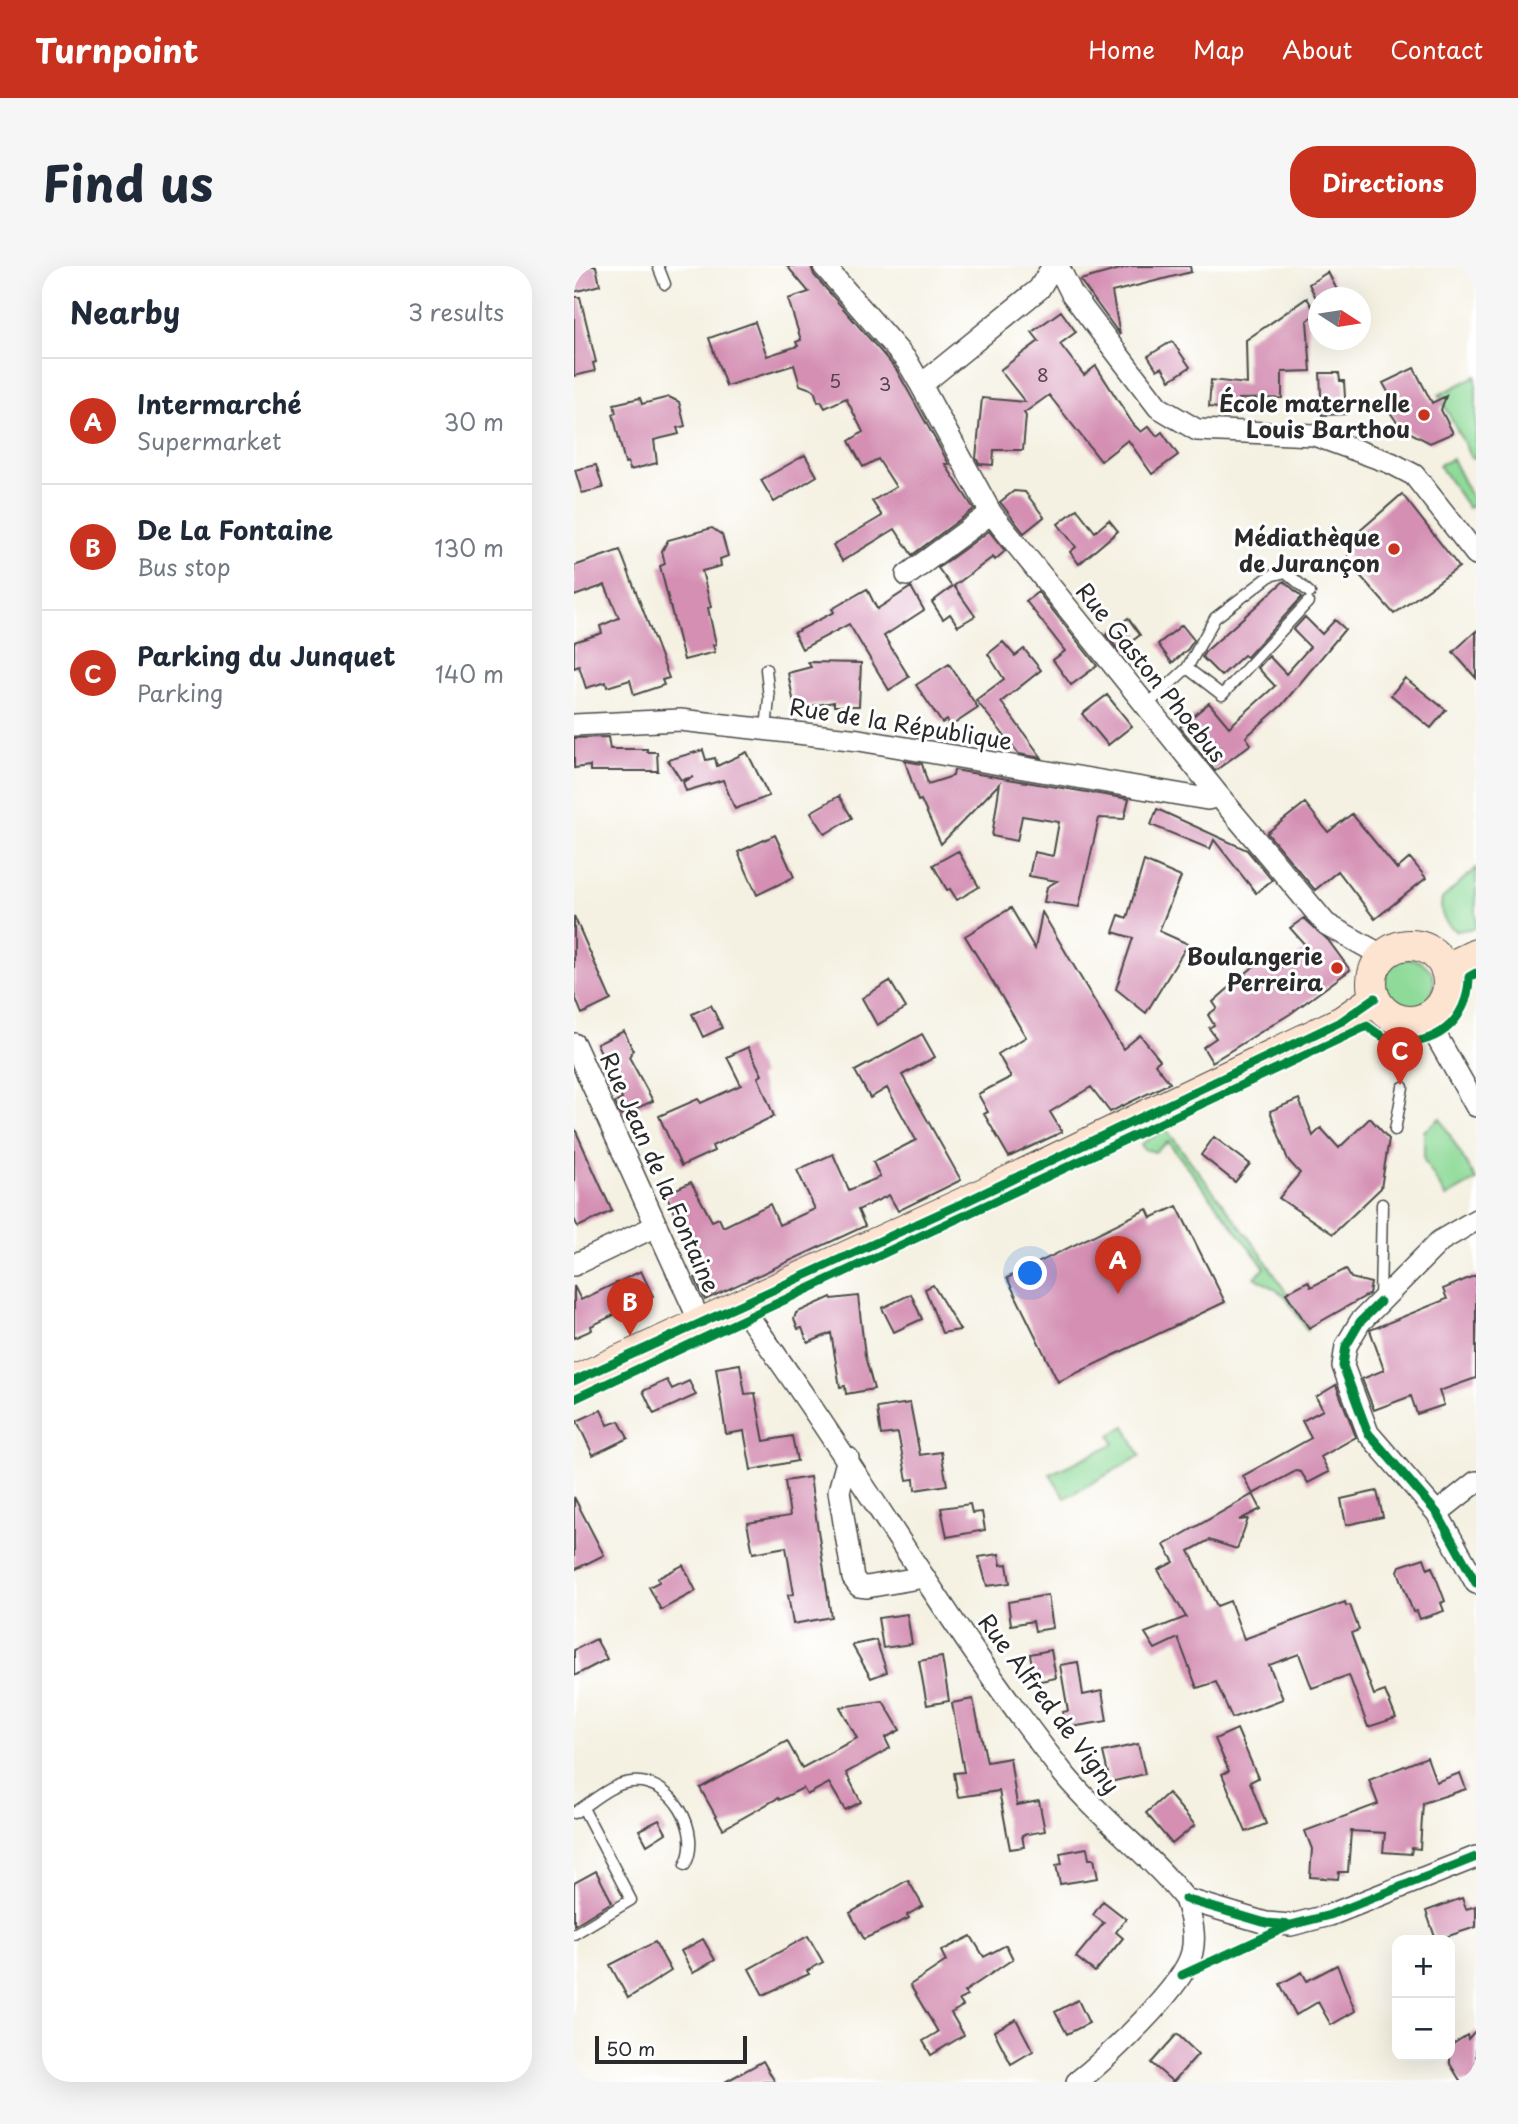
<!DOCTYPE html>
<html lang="en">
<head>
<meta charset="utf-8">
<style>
  :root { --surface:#fff; --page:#f6f6f7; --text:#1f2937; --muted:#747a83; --line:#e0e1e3; --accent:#c8321e }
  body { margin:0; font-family:"Playpen Sans",sans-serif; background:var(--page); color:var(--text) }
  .controls { position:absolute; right:21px; bottom:21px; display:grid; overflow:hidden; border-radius:14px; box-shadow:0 7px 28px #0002 }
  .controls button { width:63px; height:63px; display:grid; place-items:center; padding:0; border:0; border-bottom:2px solid var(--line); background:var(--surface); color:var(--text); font:35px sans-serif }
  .compass { position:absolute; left:734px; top:21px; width:63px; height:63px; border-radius:50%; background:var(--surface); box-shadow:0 7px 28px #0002; rotate:102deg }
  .scale { position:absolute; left:21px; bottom:18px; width:152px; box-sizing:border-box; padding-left:7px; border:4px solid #2b2b2b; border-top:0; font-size:19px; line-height:24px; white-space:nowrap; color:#2b2b2b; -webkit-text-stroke:5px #fff; paint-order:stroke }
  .you { position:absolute; left:457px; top:1008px; width:24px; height:24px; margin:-18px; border:5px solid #fff; border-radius:50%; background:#1a73e8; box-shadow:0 0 0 10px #1a73e833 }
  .badge { display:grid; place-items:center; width:46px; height:46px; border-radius:50%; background:var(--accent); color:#fff; font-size:23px; font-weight:700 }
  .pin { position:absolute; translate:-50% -58px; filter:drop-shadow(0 2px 4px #0008) }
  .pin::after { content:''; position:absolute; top:37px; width:24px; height:21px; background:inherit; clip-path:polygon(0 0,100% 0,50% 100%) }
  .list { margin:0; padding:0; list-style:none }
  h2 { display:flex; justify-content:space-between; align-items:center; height:91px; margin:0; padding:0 28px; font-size:30px }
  h2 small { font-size:23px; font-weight:400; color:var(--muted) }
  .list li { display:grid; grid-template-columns:46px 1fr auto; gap:21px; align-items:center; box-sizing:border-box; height:126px; padding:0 28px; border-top:2px solid var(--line) }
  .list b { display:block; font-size:26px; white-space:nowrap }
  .list p { margin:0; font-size:23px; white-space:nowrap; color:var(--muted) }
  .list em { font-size:23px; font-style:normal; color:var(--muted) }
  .map { position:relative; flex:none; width:902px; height:1816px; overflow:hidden; border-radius:28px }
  header { display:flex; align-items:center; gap:42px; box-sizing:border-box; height:98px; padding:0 35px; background:var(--accent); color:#fff }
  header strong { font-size:33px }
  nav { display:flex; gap:38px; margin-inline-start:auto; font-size:24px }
  .intro { display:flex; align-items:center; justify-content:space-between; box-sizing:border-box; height:168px; padding:0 42px }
  h1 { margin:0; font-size:49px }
  .button { padding:18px 32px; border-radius:28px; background:var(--accent); color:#fff; font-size:24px; font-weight:700 }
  main { display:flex; gap:42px; padding:0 42px }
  aside { flex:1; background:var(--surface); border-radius:28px; box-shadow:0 7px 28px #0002 }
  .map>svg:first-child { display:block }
  .green { fill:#8eda98; stroke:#5c8262; stroke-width:2 }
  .building { fill:#d48fb3 }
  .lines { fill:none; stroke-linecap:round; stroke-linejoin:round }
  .lane-casing { stroke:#494946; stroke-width:13 }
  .street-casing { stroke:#494946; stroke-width:24 }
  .secondary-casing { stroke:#494946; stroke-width:32 }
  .lane { stroke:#fff; stroke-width:10 }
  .street { stroke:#fff; stroke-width:21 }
  .secondary { stroke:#fde4d1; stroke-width:30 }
  .cycleway-casing { stroke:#fff; stroke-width:13 }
  .cycleway { stroke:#00873e; stroke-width:9 }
  .poi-dot { fill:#c8321e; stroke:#fff; stroke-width:2.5 }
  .labels { text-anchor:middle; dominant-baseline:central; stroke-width:6; stroke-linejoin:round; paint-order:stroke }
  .number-label { font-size:19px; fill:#55444d }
  .poi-label { font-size:23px; font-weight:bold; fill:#2b2b2b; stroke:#fff; text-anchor:end }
  .street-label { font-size:23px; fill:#2b2b2b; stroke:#fff }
</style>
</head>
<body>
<header>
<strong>Turnpoint</strong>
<nav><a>Home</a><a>Map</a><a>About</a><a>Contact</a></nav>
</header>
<div class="intro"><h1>Find us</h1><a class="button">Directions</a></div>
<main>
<aside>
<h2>Nearby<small>3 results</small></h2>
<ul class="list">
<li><span class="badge">A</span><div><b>Intermarché</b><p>Supermarket</p></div><em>30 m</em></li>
<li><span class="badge">B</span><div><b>De La Fontaine</b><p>Bus stop</p></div><em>130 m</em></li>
<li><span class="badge">C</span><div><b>Parking du Junquet</b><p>Parking</p></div><em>140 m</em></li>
</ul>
</aside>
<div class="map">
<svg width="902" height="1816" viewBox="0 0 902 1816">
  <rect width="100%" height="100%" fill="#fff"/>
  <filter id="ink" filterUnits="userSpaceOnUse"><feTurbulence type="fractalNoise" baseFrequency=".0143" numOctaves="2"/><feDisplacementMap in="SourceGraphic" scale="14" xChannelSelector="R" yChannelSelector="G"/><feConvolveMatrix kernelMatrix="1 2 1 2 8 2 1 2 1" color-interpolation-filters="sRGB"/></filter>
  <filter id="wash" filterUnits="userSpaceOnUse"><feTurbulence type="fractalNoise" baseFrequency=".00686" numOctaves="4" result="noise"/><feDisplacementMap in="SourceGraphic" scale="28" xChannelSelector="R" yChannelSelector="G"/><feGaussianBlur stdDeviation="1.57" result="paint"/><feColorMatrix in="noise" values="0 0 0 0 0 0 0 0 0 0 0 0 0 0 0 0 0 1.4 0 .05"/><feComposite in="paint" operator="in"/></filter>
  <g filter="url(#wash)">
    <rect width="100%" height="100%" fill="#f4f1e2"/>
    <path class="green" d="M902,110V191L898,193L865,129Z
      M878,193L901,238L894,242L865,199Z
      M902,602V662L883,665C870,658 865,648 868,633Z
      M810 718a25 25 0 1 1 50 0a25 25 0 1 1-50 0Z
      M866,852L902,914L872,931L850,894V865Z
      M592,863L688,989L735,1062L733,1064L710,1029L681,1011L691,1002L594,876L581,886L570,883L567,878Z
      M551,1160L566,1190L491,1232L476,1208L540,1178L536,1169Z"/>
    <g id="blocks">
      <path class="building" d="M0,0H22L26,19L0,26Z
        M213,0H237L240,9L322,103L375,198H371L400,243L338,289L321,263L268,295L259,279L308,250L298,235L322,221L304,193L289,201L275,175L289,166L272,132L251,142L247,135L244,136L240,124L226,119L220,99L152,120L135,72L181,56L193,90L224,80L222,76L227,74L214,33L235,26Z
        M557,0H616L617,6L538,26L546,69L506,14Z
        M754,6L767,32H742L735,18Z
        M0,31H6L22,96L19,97L21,105L0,110Z
        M733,32L742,47L733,55L737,105L708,106V132L665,133L664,144L635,141L637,114L673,118L672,74Z
        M487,45L502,66L486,78L510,109L522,100L559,158L567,166L575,160L583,170L588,166L604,189L578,208L554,174L527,195L475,129L450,147L452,150L449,184H420L419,199L405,198L402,192L408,132L451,136L426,104L465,75L458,66Z
        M598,75L616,101L596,114L588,101L583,104L574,90Z
        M840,102L858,137L872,130L867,144L879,167L856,177L827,162L811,139L819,135L809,117Z
        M746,107H765L766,115H770L772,148L748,149Z
        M95,131L105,136L111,160L103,162L105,168L80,174L83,197L56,204L54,196L51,197L39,148L42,147L40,138L66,132L68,138Z
        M231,189L243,210L200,236L187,214Z
        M22,199L29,222L8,227L1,204Z
        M440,225L451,226L470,251L450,267L426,236Z
        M828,228L885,301L820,348L775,297L773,276Z
        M503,243L521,266L535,254L544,265L505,298L496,286L502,281L484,258Z
        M138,262L148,269L154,290L146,293L147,300L128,305L137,341L134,342L142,378L139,379L141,386L110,394L86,300L91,298L88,285L94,274Z
        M415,265L431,285L421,294L419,291L380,320L401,350L384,360L376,348L369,353L358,336L378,321L364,302Z
        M46,284L95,412L88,414L90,419L60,429L56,414L33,421L32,416L12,422L5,400L0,402V376L28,367L26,360L45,352L31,319L0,330V300Z
        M710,315L728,331L673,391L670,389L647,410L628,391L631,386Z
        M337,321L350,344L310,370L335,411L315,424L275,358L228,383L220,367L260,346L258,343L293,323L303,343Z
        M464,326L523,400L497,419L479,394L491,385L452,335Z
        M731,351L748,368L761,354L771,363L708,439L672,471L677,478L641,505L606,461L635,437L655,461L701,420L684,402L695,390L712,408L736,381L719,364Z
        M554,352L566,369L545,385L532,369Z
        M608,359L620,374L614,383L598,397L584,378Z
        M902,365V412L879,386Z
        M429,376L441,390L450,383L467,404L427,436L468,492L445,488L402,434L430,413L414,388Z
        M234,396L287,397L285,440H260V436L221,443L214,407L237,401Z
        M375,398L404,442L377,460L373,454L368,457L342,419Z
        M831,412L872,444L857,462L817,429Z
        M533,429L558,460L534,479L508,448Z
        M34,471L36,483H73V486H83L84,505H16V500L0,502V472Z
        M129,484L132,494L141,492L143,500L173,486L195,530L161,543L149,514L112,525L109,516L119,511L107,514L94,494Z
        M331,495L348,498L354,518L379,510L380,504L555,533L550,553L525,552L505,641L470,636L473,621L483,615L455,610L460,586L479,590L485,556L448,550L443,575L418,570L426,517L367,578L347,534L344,535Z
        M265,530L278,552L251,568L237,546Z
        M731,537L754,566L778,548L823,603L836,592L852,612L801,653L764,605L741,624L693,567Z
        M583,543L673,584L698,614L682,627L640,574L636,583L577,559Z
        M201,569L220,611L183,629L164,586Z
        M384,585L405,621L383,634L376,623L373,624L359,599Z
        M570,595L607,611L585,665L614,678L572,747L542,723L559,672L539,666L545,649L553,652Z
        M437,642L461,683L468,646L549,783L566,769L586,794L581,798L596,817L536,846L517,821L476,846L488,866L435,891L410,848L414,846L404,828L437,811L424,788L452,771L391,670Z
        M0,650L37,734L8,748L0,728Z
        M730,652L754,674L776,704L716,748L638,796L629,781L642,772L635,762L640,759L634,749L643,742L639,736L687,694L691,699L698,693L706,702L734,682L716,662Z
        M316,715L332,742L303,759L288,732Z
        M137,739L148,762L129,771L118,748Z
        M50,765L59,784L55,791L79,835L47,849L41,837L48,833L23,778Z
        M348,768L361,791L328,809L387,914L324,945L315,929L284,944L291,960L131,1034L121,1012L135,1006L110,954L105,957L92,928L117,916L138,955L145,952L149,961L196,938L205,959L241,943L223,904L259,888L275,924L306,911L299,896L342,874L313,822L296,832L281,805Z
        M174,781L188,809L184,811L200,850L138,880L140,885L107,900L85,850L124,833L127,837L167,819L153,791Z
        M725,833L739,870L747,862L765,882L796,852L815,873L807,922L759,968L705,932L726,907L714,894L696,845Z
        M0,861L38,945L4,961L0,953Z
        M640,871L676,898L661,916L627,889Z
        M603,940L651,1036L484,1116L433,1012L573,943L577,952Z
        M772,1003L777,1012L797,1017L795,1028L735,1062L712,1027L734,1015L737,1021Z
        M67,1005L79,1030L17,1060L18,1064L0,1072V1020L7,1034Z
        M902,1009V1112L865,1125L870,1139L843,1148L837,1130L800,1144L788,1113L810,1104L796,1064L873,1033L869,1023Z
        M359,1019L386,1064L368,1067L351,1023Z
        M337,1028L348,1053L320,1066L308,1042Z
        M284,1030L291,1090L300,1123L272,1128L271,1120L266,1121L257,1067L234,1077L228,1062L224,1063L220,1053L222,1047L257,1031L258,1033Z
        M166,1098L171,1128L181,1127L190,1175L218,1170L223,1195L177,1204L170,1165L152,1168L142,1102Z
        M93,1114L98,1123L115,1115L122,1129L80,1148L69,1125Z
        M762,1119L782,1171L747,1191L755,1206L734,1217L727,1206L722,1205L679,1228L687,1243L665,1254L674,1253L663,1283L635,1274L615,1285L643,1340L656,1335L670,1373L771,1336L772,1340L776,1339L785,1364L777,1367L800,1429L811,1425L822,1452L794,1461L775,1409L738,1422L725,1388L695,1399L709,1433L658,1452L642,1416L623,1422L604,1372L581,1383L571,1367L612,1351L584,1304L600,1296L590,1279L679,1228L669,1210L737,1172L728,1155L749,1144L742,1131Z
        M336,1137L346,1189L367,1186L373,1219L341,1224L340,1213L333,1214L324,1167L307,1169L303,1142Z
        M27,1144L34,1159L45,1155L54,1172L19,1189L3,1155Z
        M236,1211L257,1351L219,1358L214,1329L220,1328L212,1281L179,1287L173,1257L216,1250L211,1215Z
        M803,1225L809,1251L772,1259L767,1233Z
        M0,1231L30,1289L0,1304Z
        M396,1238L398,1247L408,1246L411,1264L373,1271L367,1242Z
        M425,1288L427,1299L433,1298L436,1317L413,1320L405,1291Z
        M850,1292L854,1303L858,1301L871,1335L867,1337L870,1345L846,1353L843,1345L839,1346L824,1305L826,1300Z
        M109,1299L122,1325L87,1344L75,1321L85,1316L84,1312Z
        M474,1329L479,1362L461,1365L459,1355L437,1359L434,1336Z
        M333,1348L338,1378L309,1382L304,1352Z
        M22,1373L33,1393L0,1410V1384Z
        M302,1374L313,1406L297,1412L278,1379Z
        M477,1384L482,1412L461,1416L456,1388Z
        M368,1391L375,1435L353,1439L345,1395Z
        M504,1396L509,1429L528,1425L533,1455L491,1462L488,1446L494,1445L486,1399Z
        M399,1433L413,1496L436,1492L443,1539L465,1535L471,1565L448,1569L450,1581L436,1583L425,1525L384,1531L380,1507L390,1506L378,1437Z
        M309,1435L326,1464L311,1472L316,1482L272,1507L287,1536L271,1544L255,1517L233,1529L229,1522L205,1534L204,1532L149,1563L126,1522L213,1475L228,1502L283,1472L266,1441Z
        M663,1463L684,1512L676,1516L692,1558L672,1566L648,1508L655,1505L641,1473Z
        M564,1478L571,1508L536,1516L529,1486Z
        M853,1491L862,1516L886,1507L892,1523L849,1537L846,1583L838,1582L837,1588L809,1586L811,1567L777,1565L774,1606H765L764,1613L736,1611L738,1583L731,1565L804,1538L795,1514Z
        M594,1527L621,1559L598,1578L572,1547Z
        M85,1554L92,1567L73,1579L65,1564Z
        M513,1582L515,1593H520L524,1612L486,1618L482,1599L488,1598L486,1587Z
        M22,1605L38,1636L0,1659V1617Z
        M334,1614L349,1640L333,1649L335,1652L290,1673L276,1647Z
        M888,1632L892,1643L902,1640V1661L862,1674L852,1645Z
        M529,1635L552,1653L542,1666L549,1672L521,1706L502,1691L530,1657L519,1649Z
        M234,1670L249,1696L233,1705L235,1708L189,1729L175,1703Z
        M397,1670L410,1691L432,1679L439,1693L390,1726L393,1730L385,1734L389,1740L377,1747L390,1769L357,1789L349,1775L364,1766L336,1719L372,1695L367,1685Z
        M129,1673L141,1694L119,1707L107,1685Z
        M81,1676L97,1705L54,1732L36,1699Z
        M763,1699L781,1745L757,1759L744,1736L722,1749L706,1718L728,1706L733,1715Z
        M504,1734L515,1757L493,1768L481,1746Z
        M442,1753L459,1785L437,1798L420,1765Z
        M902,1764V1816H887L876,1798V1780L893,1769L894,1773Z
        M603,1768L624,1788L599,1816L577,1797Z
        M189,1795L201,1816H151Z"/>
    </g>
  </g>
  <g filter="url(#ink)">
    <use href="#blocks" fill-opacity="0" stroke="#494946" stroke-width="2"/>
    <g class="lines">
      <g class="lane-casing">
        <path id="lane" d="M84,0L91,18
          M613,402L648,429L734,336
          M192,403L195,432L192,464
          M572,440L613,402L641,352L696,310L712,306L736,327
          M821,864L829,821
          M806,1034L808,938
          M0,1547C17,1537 36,1518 57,1516C98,1511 129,1566 111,1599
          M0,1668L57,1634L9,1542"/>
      </g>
      <g class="street-casing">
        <path id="street" d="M250,0L333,95L347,119L465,23L479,0
          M484,0L498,28L584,141L623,164L740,169L817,197L840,209L902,288
          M347,119L417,247L645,530L752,658L809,690
          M333,309L417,247
          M0,459L106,454L285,474L633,533L645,530
          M852,752L902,840
          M0,778L126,1056
          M902,954L866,975L786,1056L772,1080L769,1100L794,1167L863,1247L902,1317
          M0,999L82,960
          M166,1039C278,1192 372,1358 489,1507C526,1553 575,1587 611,1633C617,1652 622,1667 618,1686C611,1720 531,1794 503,1816
          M274,1192L265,1225L279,1312L285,1320L293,1321L350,1311
          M863,1247L902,1216
          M611,1633L692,1657L717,1659L756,1649L902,1591"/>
      </g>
      <g class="secondary-casing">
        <path id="secondary" d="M798 717a38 38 0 1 1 76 0a38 38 0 1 1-76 0Z
          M871,703L902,688
          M0,1115L391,936L768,755L801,732"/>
      </g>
      <use href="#lane" class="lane"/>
      <use href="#street" class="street"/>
      <use href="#secondary" class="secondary"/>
      <g class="cycleway-casing">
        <path id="cycleway" d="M806,1036L786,1056L772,1080L769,1100L794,1167L863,1247L902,1317
          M0,1115L391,936L768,755L801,732
          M0,1133L793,760C800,765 808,772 817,774C859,784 895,755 895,711L902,707
          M611,1633L692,1657L717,1659L756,1649L902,1591
          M608,1709L717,1659"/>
      </g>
      <use href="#cycleway" class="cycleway"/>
    </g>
  </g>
  <g class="poi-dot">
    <circle cx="850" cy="149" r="7"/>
    <circle cx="820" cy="283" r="7"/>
    <circle cx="763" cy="702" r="7"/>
  </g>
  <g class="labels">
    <g class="number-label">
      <text x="469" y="108">8</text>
      <text x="261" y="114">5</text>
      <text x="311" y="117">3</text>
    </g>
    <g class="poi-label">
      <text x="836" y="136">École maternelle<tspan x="836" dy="26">Louis Barthou</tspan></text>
      <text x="806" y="270">Médiathèque<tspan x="806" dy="26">de Jurançon</tspan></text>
      <text x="749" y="689">Boulangerie<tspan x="749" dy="26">Perreira</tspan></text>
    </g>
    <g class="street-label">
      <text transform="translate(578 406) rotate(51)">Rue Gaston Phoebus</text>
      <text transform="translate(327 457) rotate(9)">Rue de la République</text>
      <text transform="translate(87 906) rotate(66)">Rue Jean de la Fontaine</text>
      <text transform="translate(476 1437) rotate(53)">Rue Alfred de Vigny</text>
    </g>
  </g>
</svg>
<div class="controls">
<button>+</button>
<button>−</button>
</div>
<svg class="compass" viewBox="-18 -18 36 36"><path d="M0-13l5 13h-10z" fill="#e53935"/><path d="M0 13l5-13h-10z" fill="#747a83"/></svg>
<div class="scale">50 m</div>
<div class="you"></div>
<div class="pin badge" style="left:544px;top:1028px">A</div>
<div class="pin badge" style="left:56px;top:1070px">B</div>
<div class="pin badge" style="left:826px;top:819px">C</div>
</div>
</main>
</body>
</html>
